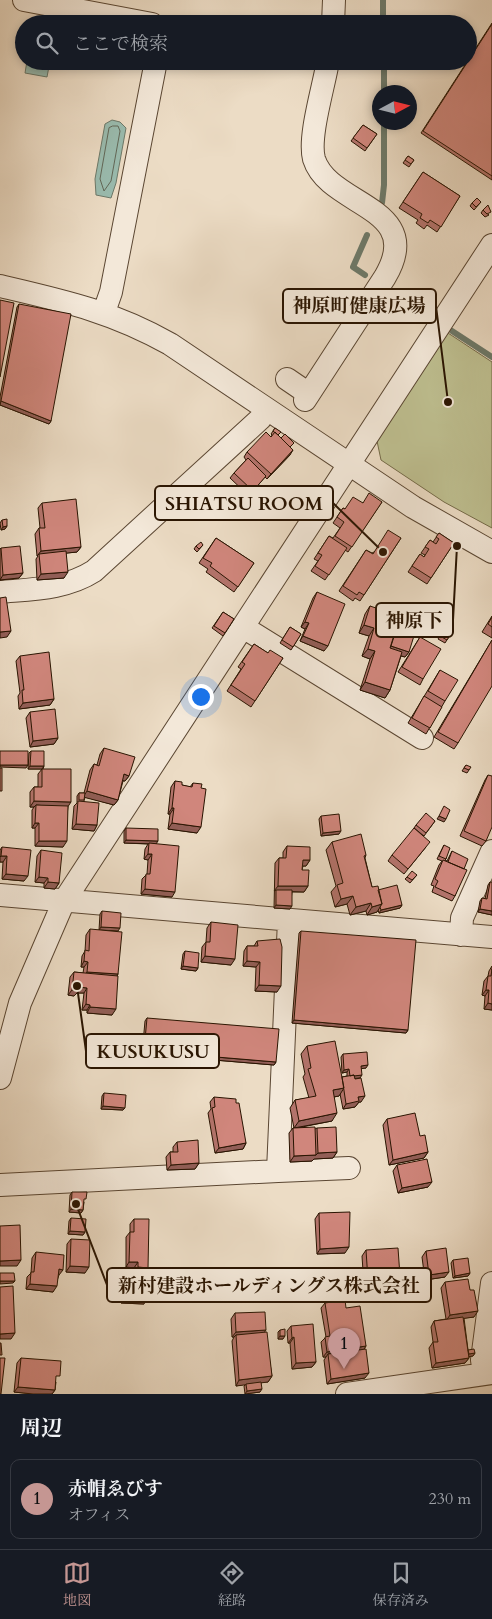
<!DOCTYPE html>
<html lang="ja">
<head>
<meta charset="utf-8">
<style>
  :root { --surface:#171b24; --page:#20242c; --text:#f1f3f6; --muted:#9ea1a6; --line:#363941; --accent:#c59692 }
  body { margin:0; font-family:Cardo,"Noto Serif JP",serif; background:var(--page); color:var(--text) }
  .compass { position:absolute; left:372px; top:85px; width:45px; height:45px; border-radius:50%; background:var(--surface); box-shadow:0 2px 8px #0003; rotate:83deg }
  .you { position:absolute; left:200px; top:696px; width:18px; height:18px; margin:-12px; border:4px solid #fff; border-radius:50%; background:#1a73e8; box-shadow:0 0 0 8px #1a73e833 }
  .badge { display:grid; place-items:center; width:32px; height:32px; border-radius:50%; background:var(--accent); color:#111; font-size:16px; font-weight:700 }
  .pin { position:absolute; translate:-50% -41px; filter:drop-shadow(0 1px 2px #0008) }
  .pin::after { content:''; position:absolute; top:26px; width:18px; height:15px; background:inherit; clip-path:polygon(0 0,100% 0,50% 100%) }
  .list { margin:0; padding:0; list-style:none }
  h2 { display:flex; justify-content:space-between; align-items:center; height:65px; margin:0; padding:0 20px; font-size:21px }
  h2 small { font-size:16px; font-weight:400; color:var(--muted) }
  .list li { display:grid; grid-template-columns:32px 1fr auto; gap:15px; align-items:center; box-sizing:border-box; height:80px; margin:0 10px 10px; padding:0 10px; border:1px solid var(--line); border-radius:10px }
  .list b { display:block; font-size:19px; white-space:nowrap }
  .list p { margin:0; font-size:16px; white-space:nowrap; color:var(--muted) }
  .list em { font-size:16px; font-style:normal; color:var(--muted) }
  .icon { flex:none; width:28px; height:28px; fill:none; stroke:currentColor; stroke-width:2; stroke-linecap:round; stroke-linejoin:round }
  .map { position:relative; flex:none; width:492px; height:1394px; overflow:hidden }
  .search { position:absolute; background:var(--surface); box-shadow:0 2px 8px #0003; left:15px; right:15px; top:15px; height:55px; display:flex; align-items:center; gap:12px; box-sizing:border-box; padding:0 18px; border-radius:28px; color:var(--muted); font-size:19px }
  .sheet { height:155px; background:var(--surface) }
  nav { display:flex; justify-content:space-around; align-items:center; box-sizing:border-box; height:70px; border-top:1px solid var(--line); background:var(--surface); font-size:14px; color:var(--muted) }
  nav a { display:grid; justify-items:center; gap:2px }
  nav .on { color:var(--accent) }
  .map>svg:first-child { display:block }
  .green { fill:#bebf90; stroke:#746a48 }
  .water { fill:#9abcaf; stroke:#6d7969 }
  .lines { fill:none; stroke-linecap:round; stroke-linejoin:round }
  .shore { stroke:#626858; stroke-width:1 }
  .stream { stroke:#6d7969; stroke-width:6 }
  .minor-casing { stroke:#5a4632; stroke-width:24 }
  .minor { stroke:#f3e8d9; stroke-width:22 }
  .wall { fill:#b3736b; stroke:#291401 }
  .shaded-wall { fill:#925e57; stroke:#291401 }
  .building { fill:#d0867c; stroke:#291401 }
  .leader { fill:none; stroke:#291401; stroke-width:2 }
  .callout-dot { fill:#291401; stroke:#f3e8d9; stroke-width:2 }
  .callout { fill:#f3e8d9; stroke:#291401; stroke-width:2 }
  .callout-label { font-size:19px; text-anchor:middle; font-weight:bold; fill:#291401 }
</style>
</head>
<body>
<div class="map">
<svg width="492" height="1394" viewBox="0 0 492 1394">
  <rect width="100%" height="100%" fill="#ecdcc5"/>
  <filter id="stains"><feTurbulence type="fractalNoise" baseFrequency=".004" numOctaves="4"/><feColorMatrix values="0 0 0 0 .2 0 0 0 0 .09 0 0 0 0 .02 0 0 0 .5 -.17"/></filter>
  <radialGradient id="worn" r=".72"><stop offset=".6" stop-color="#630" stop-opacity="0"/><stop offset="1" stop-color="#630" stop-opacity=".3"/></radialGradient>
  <path class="green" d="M448,333L492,362V528L444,502L381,460L377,441Z"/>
  <path class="water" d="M27,61H50L47,77L25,73Z
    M112,120L120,122L126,128L116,183L111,198L96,195L95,179L105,124Z"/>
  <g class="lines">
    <path class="shore" d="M113,126H118L120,131L111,181L104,191L100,179L109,128Z"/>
    <path class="stream" d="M383,0V24
      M384,61V92
      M382,203L384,185V122
      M365,275L353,267L367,235
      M452,331L492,357"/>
    <g class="minor-casing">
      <path id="minor" d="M24,0L152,24
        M333,24L334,0
        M0,286C64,301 111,311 170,344L413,507L492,552
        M104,312L111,292L156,61
        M287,379L309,394
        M305,400L385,277C427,206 329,207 314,159C308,137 324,86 328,61
        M0,592C33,589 66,589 94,571L260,419L267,409
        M243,627L422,738
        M0,895L492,937
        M461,935L462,918L492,851
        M0,1078L20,1003L64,901L492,245
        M278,1171L349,1168
        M0,1185L278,1171L289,920
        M484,1374L482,1360L492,1283
        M347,1394L492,1373"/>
    </g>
    <use href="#minor" class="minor"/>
  </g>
  <path class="wall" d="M492,23V180L421,133Z
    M363,125L377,134L365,151L351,141Z
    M408,156L414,160L409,167L403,163Z
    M423,172L460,196L437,232L427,225L424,229L416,223L418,220L399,208Z
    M481,202L474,210L470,206L472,203Z
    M483,210L489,215L485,217L481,213Z
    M19,304L51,421L49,424L0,405V397L17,307Z
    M275,428L278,435L290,447V455L267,479L265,477L249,496L230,478L234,473L246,460L244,457L247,452L271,437L272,435L271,434Z
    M382,502L348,552L345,550L325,580L311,571L318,561L314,559L329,536L333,538L340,528L333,523L343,508L345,509L362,503Z
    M42,503L81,547L77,552L66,553L64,578L37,580L36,559L38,556H37L35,534L39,528H40L38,508Z
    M2,520L7,526L5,529L1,530L0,523Z
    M439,533L454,543L427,584L408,572L420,554L424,557L425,555L421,553L430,540L433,542Z
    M216,538L254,563L234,592L206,572L208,569L199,563Z
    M401,538L360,601L355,598L353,601L339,591L366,550L372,553Z
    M203,545L197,552L194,549L196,546Z
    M1,548L23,573L19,578L0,580V549Z
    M317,592L324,651L300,641L305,629L301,627L313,598Z
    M370,606L398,623L409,652L405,657L401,656L390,690L385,698L360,690L370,659L362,656L369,636L359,633L365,614Z
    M223,612L234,619L223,636L212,628Z
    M492,616V638L482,632Z
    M290,627L301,634L291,650L280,643Z
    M445,628L452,632L445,643L438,639Z
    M420,637L423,679L420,685L398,672Z
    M492,640L458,743L454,749L434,737Z
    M254,644L268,653L283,658L251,707L227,691L241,669L238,667Z
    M20,656L54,699L50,705L19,709L18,696L20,693L16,661Z
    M440,670L445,701L426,734L408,723Z
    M30,712L58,738L54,744L30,747L26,718Z
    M104,748L129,776L125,781H123L118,800L114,805L85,797L84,801L97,825L94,831L72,829L74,806L77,803V796L79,793H84L90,770L94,764L97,765L100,754Z
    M31,751L44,766L43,769L68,807L63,847L35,846V828H32V810L34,807H30V792L34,787H38V774L42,769H28L29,753Z
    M466,765L469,770L467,773L462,771Z
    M488,775L486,841L482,846L460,836L485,780Z
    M175,781L182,785L190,787L193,783L197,833L168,829L170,814H168L171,787Z
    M321,816L339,834L321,836L319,819Z
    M435,821L424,836L414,828L416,825Z
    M126,828L155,844L172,897L141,894L142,879L147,874L148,860L144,859L145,849L148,844L124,843V831Z
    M332,842L366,855L365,858L372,887L378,890L402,905L400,908L379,913L378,910L377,912L367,915L366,911L350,915L347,904L335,907L331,892L336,886L326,850Z
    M444,845L446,859L445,860L447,861L452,851L464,869L455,896L452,901L432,892L434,886L431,885L439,865L442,861L437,859Z
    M287,846L310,860L306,866H303L302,870L308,886L304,892H292L290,909L274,908L275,863L279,858H283V852Z
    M2,847L24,881L2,879L3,862H0V850Z
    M426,847L404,874L388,861L392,855Z
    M41,850L59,883L55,889L44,888V883L35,882L37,856Z
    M417,875L410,883L405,879L407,877Z
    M490,882L492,915L478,912L480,901L482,898L485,899L488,885Z
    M102,911L118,931L99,930L100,914Z
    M211,922L231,965L201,962L202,947L206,942L207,928Z
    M90,929L118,974L117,976L112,1015L87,1013V1010H82L84,993H77L74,996L68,995L70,977L74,972L83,973L84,967H81L82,956L85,951L86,935Z
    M301,931L408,1030L406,1033L292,1023L299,933Z
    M257,941L277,992L255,991L256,967L243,966L244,951L247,946H254Z
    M185,951L198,968L196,971L181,969L183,954Z
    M492,966V1010L484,1009L485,996L482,995L484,981L488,976L489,971Z
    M147,1018L276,1062L274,1065L142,1054L145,1021Z
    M307,1046L342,1077L347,1076V1072L342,1073L341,1057L343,1054L366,1068H361L360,1078H355L361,1102H359L355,1107L343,1109L340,1094L339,1096L334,1097L332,1121L297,1128L315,1129L317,1128L337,1152L333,1158L314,1159L312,1161L290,1162L289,1133L293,1128H294L290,1108L295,1100L309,1098L303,1077L305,1074L301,1054Z
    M104,1093L123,1110L101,1109L102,1096Z
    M214,1097L246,1143L243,1149L215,1153L208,1113L211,1109L210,1102Z
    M387,1119L420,1136L428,1152L424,1158L389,1165L383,1125Z
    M177,1142L199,1163L195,1169L167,1170L166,1157L170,1152H173V1147Z
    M397,1165L428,1187L398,1193L393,1171Z
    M72,1192L84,1202L83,1210L81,1213L69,1212L70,1195Z
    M319,1213L345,1253L317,1254L315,1219Z
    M71,1218L85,1232L83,1235L68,1234L69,1221Z
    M134,1219L144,1273H134V1268L126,1267V1237L130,1232V1224Z
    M71,1239L85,1273L66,1272L67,1244Z
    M366,1250L397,1295L383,1296L380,1300L365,1301L362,1256Z
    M426,1251L445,1277L425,1280L422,1257Z
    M36,1252L59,1275L53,1292L26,1289L27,1277L31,1273L32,1258Z
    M453,1260L470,1273L468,1276L453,1278L451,1263Z
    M125,1277L144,1304L121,1303V1282Z
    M445,1282L474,1317L464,1318L468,1350L475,1353L473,1356H469V1358L465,1363L432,1368L429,1348L433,1342L431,1327L434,1321L446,1319L441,1288Z
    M325,1303L346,1308L366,1346L364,1349L365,1378L327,1384L324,1360L326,1357H323L321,1342L326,1337L321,1308Z
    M235,1313L265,1332L272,1376L268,1382H261L260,1392L245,1394L244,1386L246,1384L236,1386L232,1341L234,1337H232L231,1319Z
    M291,1326L316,1362L312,1367L292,1369L290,1343H288L287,1331Z
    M280,1330L283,1339H278V1332Z
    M21,1358L56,1382L55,1390L52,1394H33L14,1392L17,1363Z"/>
  <path class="shaded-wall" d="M1,401L51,421L49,424L0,405Z
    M293,450L290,455L267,479L271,474Z
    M7,526L5,529L1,530L3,527Z
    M81,547L77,552L40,556L39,554L37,556L41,551Z
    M68,572L64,578L37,580L41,574Z
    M23,573L19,578L0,580L3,575Z
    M305,622L309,623L305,629L301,627Z
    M364,625L374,628L369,636L359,633Z
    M11,631L7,637L0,638V632Z
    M303,636L328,646L324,651L300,641Z
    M391,646L409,652L405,657L388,652Z
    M368,649L375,651L370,659L362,656Z
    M365,682L390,690L385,698L360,690Z
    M54,699L50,705L19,709L23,703Z
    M58,738L54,744L30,747L33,741Z
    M0,765H28L26,768L0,767Z
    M30,766H44L42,769H28Z
    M124,774L129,776L125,781L120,780Z
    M87,791L118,800L114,805L83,797Z
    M34,801L71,802L67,808L36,805L34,807H30Z
    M172,808H174L170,814H168Z
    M439,816L446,819L444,822L437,819Z
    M35,823H39L35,828H32Z
    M172,823L201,827L197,833L168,829Z
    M76,824L97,825L94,831L72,829Z
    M341,831L339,834L321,836L323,833Z
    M126,840L158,841L156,844L124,843Z
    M39,841H67L63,847L35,846Z
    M148,854H152L148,860L144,859Z
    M1,856H7L3,862H0V857Z
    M303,860H310L306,866H299Z
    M6,874L28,876L24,881L2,879Z
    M39,877L48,878L44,883L35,882Z
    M48,882L59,883L55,889L44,888Z
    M278,886H308L304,892L276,891V890L274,891Z
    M145,889L175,892L172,897L141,894Z
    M353,896L347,904L335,907L341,899Z
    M371,903L366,911L350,915L356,907Z
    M382,904L377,912L367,915L372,907Z
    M276,905L292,906L290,909L274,908Z
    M402,905L400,908L379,913L381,910Z
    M480,909L492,911V915L478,912Z
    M101,927L120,928L118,931L99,930Z
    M205,956L235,959L231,965L201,962Z
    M84,961L88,962L84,967H81Z
    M247,961L260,962L256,967L243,966Z
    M183,966L198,968L196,971L181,969Z
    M87,972L118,974L115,980L83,977Z
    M259,985L281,986L277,992L255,991Z
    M79,987L87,988L84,993H77L74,996L68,995L72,990Z
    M486,990H489L485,996L482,995Z
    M488,1003L492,1004V1010L484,1009Z
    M86,1004L90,1005L87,1010H82Z
    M90,1007L116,1009L112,1015L87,1013Z
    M294,1020L408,1030L406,1033L292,1023Z
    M144,1051L276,1062L274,1065L142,1054Z
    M368,1065L366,1068L359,1069L361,1066Z
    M349,1069L347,1072L342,1073L344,1070Z
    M362,1075L360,1078L348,1079L350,1076Z
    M344,1088L339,1096L327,1098L333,1090Z
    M365,1096L361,1102H359L355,1107L343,1109L346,1104L358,1097Z
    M103,1106L125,1108L123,1110L101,1109Z
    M337,1113L332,1121L294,1128L299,1121Z
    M246,1143L243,1149L215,1153L219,1148Z
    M337,1152L333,1158L314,1159L312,1161L290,1162L294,1156L316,1155L318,1153Z
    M428,1152L424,1158L389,1165L393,1160Z
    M199,1163L195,1169L167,1170L171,1165Z
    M432,1182L428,1187L398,1193L402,1188Z
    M71,1209L83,1210L81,1213L69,1212Z
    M70,1231L85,1232L83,1235L68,1234Z
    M349,1247L345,1253L317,1254L320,1249Z
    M21,1260L17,1266H0V1261Z
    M129,1262H138L134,1268L126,1267Z
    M70,1266L89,1267L85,1273L66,1272Z
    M138,1267L148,1268L144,1273H134Z
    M59,1269L63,1270L59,1275H55Z
    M449,1272L445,1277L425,1280L429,1275Z
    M470,1273L468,1276L453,1278L455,1276Z
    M0,1281H15L13,1283L0,1284Z
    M30,1284L57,1286L53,1292L26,1289Z
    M401,1290L397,1295L383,1296L380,1300L365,1301L369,1295L384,1291Z
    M124,1298H147L144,1304L121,1303Z
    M478,1311L474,1317L446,1321L450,1315Z
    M266,1330L262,1336L236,1335L234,1337H232L236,1332Z
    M15,1333L11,1339H0V1334Z
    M280,1336H285L283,1339H278Z
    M294,1337L290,1343H288L292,1338Z
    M366,1346L362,1352L328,1354L326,1357H323L327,1352Z
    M475,1353L473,1356L466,1357L468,1354Z
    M469,1358L465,1363L432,1368L436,1363Z
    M316,1362L312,1367L292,1369L296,1363Z
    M369,1373L365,1378L327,1384L331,1379Z
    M272,1376L268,1382L236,1386L239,1380Z
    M18,1387L55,1390L52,1394H33L14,1392Z
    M262,1389L260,1392L245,1394L247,1391Z"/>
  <path class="building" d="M492,24V176L423,131Z
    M363,125L377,134L367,148L353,138Z
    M408,156L414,160L411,164L405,160Z
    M423,172L460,196L441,227L430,220L428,223L420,218L422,214L403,202Z
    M477,198L481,202L476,207L472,203Z
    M488,205L491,212L487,214L483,210Z
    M0,300L14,303L0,377Z
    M19,304L71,314L51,421L1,401Z
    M275,428L281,432L278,435L273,431Z
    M266,432L271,437L275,432L293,450L271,474L247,452Z
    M285,434L294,443L290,447L281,438Z
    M248,458L266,476L253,491L234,473Z
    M369,493L382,502L352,547L335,536L344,522L337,517L343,508L345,509L353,497L363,503Z
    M76,499L81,547L41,551L39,528H45L42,503Z
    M7,519V526L3,527L2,520Z
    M388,530L401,538L364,595L359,592L357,595L343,586L366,550L373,554Z
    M439,533L454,543L431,578L412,566L420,554L424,557L429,549L425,547L430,540L436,544L439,539L436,537Z
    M329,536L347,548L329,575L315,566L322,555L318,553Z
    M216,538L254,563L238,587L210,566L212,563L203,558Z
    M201,542L203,545L199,549L196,546Z
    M20,546L23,573L3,575L1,548Z
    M66,551L68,572L41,574L39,554Z
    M317,592L345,604L328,646L303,636L309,623L305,622Z
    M6,597L11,631L0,632V598Z
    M370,606L400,616L390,648L402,652L390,690L365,682L375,651L368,649L374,628L364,625Z
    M223,612L234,619L225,633L214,626Z
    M492,617V627L488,624Z
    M399,621L417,626L409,652L391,646Z
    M290,627L301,634L293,647L282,640Z
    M445,628L452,632L447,640L440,636Z
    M420,637L441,649L423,679L402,667Z
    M492,640V686L458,743L438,732Z
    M254,644L268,653L270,650L283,658L255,701L231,685L245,664L242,662Z
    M49,652L54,699L23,703L22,690H24L20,656Z
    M440,670L458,680L445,701L428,691Z
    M424,696L442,707L430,728L412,718Z
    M55,709L58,738L33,741L30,712Z
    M104,748L135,757L129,776L124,774L118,800L87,791L94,764L99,766Z
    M0,751H28V765H0Z
    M31,751H44V766H30Z
    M466,765L471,767L469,770L464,768Z
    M0,768H2V791H0Z
    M42,769H71V802L34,801V787H42Z
    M488,775L492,776V827L486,841L464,831Z
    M175,781L182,782V785L192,787L193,783L202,784L201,788L206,789L201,827L172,823L174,808H172Z
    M79,793H85L84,800H79Z
    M78,801L99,803L97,825L76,824Z
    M36,805L68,806L67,841H39V823H35Z
    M444,806L450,810L446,819L439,816Z
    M426,813L435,821L426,833L416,825Z
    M339,814L341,831L323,833L321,816Z
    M126,828L158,829V841L126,840Z
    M414,828L430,842L408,869L392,855Z
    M361,834L366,855L364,856L372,887L378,886L382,904L372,907L371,903L356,907L353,896L341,899L337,885L343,883L332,842Z
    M149,843L179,846L175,892L145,889L146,874H150L152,854H148Z
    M444,845L450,848L446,859L439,856Z
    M287,846L310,847V860H303L302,870H309L308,886H278L279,858H286Z
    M2,847L31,850L28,876L6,874L7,856H1Z
    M41,850L62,853L59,883L48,882V878L39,877Z
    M452,851L468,859L464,869L448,862Z
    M443,860L467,870L455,896L435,887L438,881L435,879Z
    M412,871L417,875L412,880L407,877Z
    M490,882H492V911L480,909L482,898L487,899Z
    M397,885L402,905L381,910L380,907L382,904L378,890Z
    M276,890H292V906L276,905Z
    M102,911L121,913L120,928L101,927Z
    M211,922L238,925L235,959L205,956L206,942H210Z
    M90,929L122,932L118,974L87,972L88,962L84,961L85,950L89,951Z
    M301,931L416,940L408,1030L294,1020Z
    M280,939L282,947L281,986L259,985L260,962L247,961V946H258L257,941Z
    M185,951L199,953L198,968L183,966Z
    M492,969V1004L488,1003L489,990H486L488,976H491Z
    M74,972L118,976L116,1009L90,1007V1005L86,1004L87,988L79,987L78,991L72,990Z
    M147,1018L279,1029L276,1062L144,1051Z
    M335,1041L344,1088L333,1090L337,1113L299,1121L295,1100L316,1096L308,1069L311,1068L307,1046Z
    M367,1052L368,1065L361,1066L362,1075L354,1076V1075L350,1076L349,1069L344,1070L343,1054Z
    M354,1075L355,1079L361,1078L365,1096L358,1097L359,1101L346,1104L342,1077Z
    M104,1093L126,1095L125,1108L103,1106Z
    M214,1097L236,1099V1103H239L246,1143L219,1148L212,1108L215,1107Z
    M415,1113L420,1136L425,1135L428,1152L393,1160L387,1119Z
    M315,1127L316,1155L294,1156L293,1128Z
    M336,1127L337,1152L318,1153L317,1128Z
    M198,1140L199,1163L171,1165L170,1152H178L177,1142Z
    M427,1159L432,1182L402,1188L397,1165Z
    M72,1192H87L86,1199H84L83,1210L71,1209Z
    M350,1212L349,1247L320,1249L319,1213Z
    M71,1218L86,1219L85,1232L70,1231Z
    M134,1219H149L148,1268L138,1267V1262H129L130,1232H134Z
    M20,1225L21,1260L0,1261V1226Z
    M71,1239L90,1240L89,1267L70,1266Z
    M398,1248L401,1290L384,1291V1294L369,1295L366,1250Z
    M446,1248L449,1272L429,1275L426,1251Z
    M36,1252L64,1255L63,1270L59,1269L57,1286L30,1284L31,1272H34Z
    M468,1258L470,1273L455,1276L453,1260Z
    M0,1273H14L15,1281H0Z
    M468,1279L470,1290H474L478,1311L450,1315L445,1282Z
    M13,1286L15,1333L0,1334V1287Z
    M345,1300L346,1308L360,1306L366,1346L327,1352L325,1337L330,1336L325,1303Z
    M265,1312L266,1330L236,1332L235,1313Z
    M463,1317L469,1358L436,1363L433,1342H438L434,1321Z
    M313,1324L316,1362L296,1363L294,1337L292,1338L291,1326Z
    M285,1329V1336H280V1330Z
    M267,1332L272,1376L239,1380L236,1335Z
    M0,1343H1L2,1355H0Z
    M366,1349L369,1373L331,1379L328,1354Z
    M474,1349L475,1353L469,1354L468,1350Z
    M0,1358H5L1,1394H0Z
    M21,1358L61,1361L60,1376H56L55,1390L18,1387Z
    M261,1382L262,1389L247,1391L246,1384Z"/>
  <path class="leader" d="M448 402L436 306M383 552L333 503M457 546L453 620M77 986L86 1051M76 1204L107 1285"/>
  <g class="callout-dot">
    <circle cx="448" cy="402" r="5"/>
    <circle cx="383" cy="552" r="5"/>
    <circle cx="457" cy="546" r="5"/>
    <circle cx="77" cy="986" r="5"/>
    <circle cx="76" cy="1204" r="5"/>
  </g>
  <g class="callout">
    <rect x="283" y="289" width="153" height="34" rx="5"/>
    <rect x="155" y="486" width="178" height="34" rx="5"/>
    <rect x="376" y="603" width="77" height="34" rx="5"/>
    <rect x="86" y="1034" width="133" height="34" rx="5"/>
    <rect x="107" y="1268" width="324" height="34" rx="5"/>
  </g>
  <g class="callout-label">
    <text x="359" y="312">神原町健康広場</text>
    <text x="244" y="510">SHIATSU ROOM</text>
    <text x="414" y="627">神原下</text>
    <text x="153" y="1058">KUSUKUSU</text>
    <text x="269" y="1292">新村建設ホールディングス株式会社</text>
  </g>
  <rect width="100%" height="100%" filter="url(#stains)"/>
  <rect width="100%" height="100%" fill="url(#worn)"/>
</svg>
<svg class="compass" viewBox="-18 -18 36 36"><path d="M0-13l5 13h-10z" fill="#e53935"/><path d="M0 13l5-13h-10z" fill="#9ea1a6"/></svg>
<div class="you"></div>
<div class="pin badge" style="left:344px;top:1369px">1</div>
<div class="search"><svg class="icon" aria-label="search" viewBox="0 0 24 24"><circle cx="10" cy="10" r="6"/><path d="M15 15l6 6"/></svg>ここで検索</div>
</div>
<section class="sheet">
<h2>周辺<small></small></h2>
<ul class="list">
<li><span class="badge">1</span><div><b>赤帽ゑびす</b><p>オフィス</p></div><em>230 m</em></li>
</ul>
</section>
<nav>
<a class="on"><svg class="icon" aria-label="map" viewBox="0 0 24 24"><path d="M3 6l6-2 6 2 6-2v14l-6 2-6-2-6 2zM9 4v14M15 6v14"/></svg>地図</a>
<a><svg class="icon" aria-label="directions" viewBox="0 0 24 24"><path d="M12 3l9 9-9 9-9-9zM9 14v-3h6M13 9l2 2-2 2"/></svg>経路</a>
<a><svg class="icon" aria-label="saved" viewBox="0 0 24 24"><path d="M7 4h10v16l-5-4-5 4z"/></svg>保存済み</a>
</nav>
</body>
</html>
